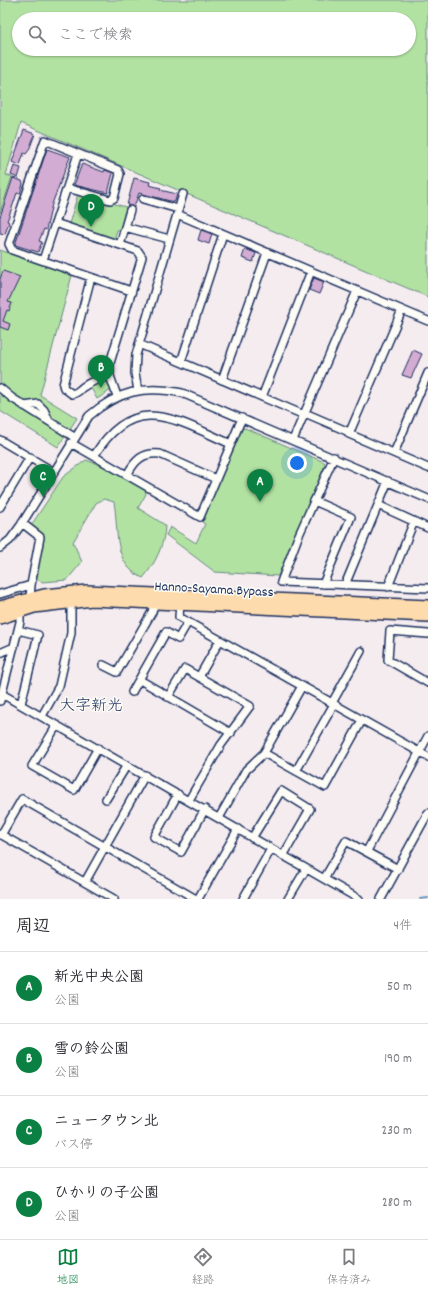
<!DOCTYPE html>
<html lang="ja">
<head>
<meta charset="utf-8">
<style>
  :root { --surface:#fff; --page:#f7f7f7; --text:#2b2b33; --muted:#7c7c81; --line:#e1e1e2; --accent:#0b8043 }
  body { margin:0; font-family:Dekko,"Klee One",sans-serif; background:var(--page); color:var(--text) }
  .you { position:absolute; left:297px; top:463px; width:14px; height:14px; margin:-10px; border:3px solid #fff; border-radius:50%; background:#1a73e8; box-shadow:0 0 0 6px #1a73e833 }
  .badge { display:grid; place-items:center; width:26px; height:26px; border-radius:50%; background:var(--accent); color:#fff; font-size:13px; font-weight:700 }
  .pin { position:absolute; translate:-50% -33px; filter:drop-shadow(0 1px 2px #0008) }
  .pin::after { content:''; position:absolute; top:21px; width:14px; height:12px; background:inherit; clip-path:polygon(0 0,100% 0,50% 100%) }
  .list { margin:0; padding:0; list-style:none }
  h2 { display:flex; justify-content:space-between; align-items:center; height:52px; margin:0; padding:0 16px; font-size:17px }
  h2 small { font-size:13px; font-weight:400; color:var(--muted) }
  .list li { display:grid; grid-template-columns:26px 1fr auto; gap:12px; align-items:center; box-sizing:border-box; height:72px; padding:0 16px; border-top:1px solid var(--line) }
  .list b { display:block; font-size:15px; white-space:nowrap }
  .list p { margin:0; font-size:13px; white-space:nowrap; color:var(--muted) }
  .list em { font-size:13px; font-style:normal; color:var(--muted) }
  .icon { flex:none; width:22px; height:22px; fill:none; stroke:currentColor; stroke-width:2; stroke-linecap:round; stroke-linejoin:round }
  .map { position:relative; flex:none; width:428px; height:899px; overflow:hidden }
  .search { position:absolute; background:var(--surface); box-shadow:0 1px 3px #0004; left:12px; right:12px; top:12px; height:44px; display:flex; align-items:center; gap:10px; box-sizing:border-box; padding:0 14px; border-radius:22px; color:var(--muted); font-size:15px }
  .sheet { height:340px; background:var(--surface) }
  nav { display:flex; justify-content:space-around; align-items:center; box-sizing:border-box; height:56px; border-top:1px solid var(--line); background:var(--surface); font-size:11px; color:var(--muted) }
  nav a { display:grid; justify-items:center; gap:2px }
  nav .on { color:var(--accent) }
  .map>svg:first-child { display:block }
  .green { fill:#b2e2a2; stroke:#668880; fill-rule:evenodd }
  .lines { fill:none; stroke-linecap:round; stroke-linejoin:round }
  .stream { stroke:#6a96bf; stroke-width:2 }
  .building { fill:#d3acd3; stroke:#1b2f5e }
  .minor-casing { stroke:#1b2f5e; stroke-width:10 }
  .highway-casing { stroke:#1b2f5e; stroke-width:14 }
  .minor { stroke:#fdfcf7; stroke-width:7 }
  .highway { stroke:#fedbac; stroke-width:11 }
  .labels { text-anchor:middle; dominant-baseline:central; stroke-width:3; stroke-linejoin:round; paint-order:stroke }
  .street-label { font-size:14px; fill:#1b2f5e; stroke:#fdfcf7 }
  .quarter-label { font-size:16px; fill:#1b2f5e; stroke:#fdfcf7 }
</style>
</head>
<body>
<div class="map">
<svg width="428" height="899" viewBox="0 0 428 899">
  <rect width="100%" height="100%" fill="#f5ecf0"/>
  <filter id="ink" filterUnits="userSpaceOnUse"><feTurbulence type="fractalNoise" baseFrequency=".025" numOctaves="2"/><feDisplacementMap in="SourceGraphic" scale="8" xChannelSelector="R" yChannelSelector="G"/><feConvolveMatrix kernelMatrix="1 2 1 2 8 2 1 2 1" color-interpolation-filters="sRGB"/></filter>
  <g filter="url(#ink)">
    <path class="green" d="M0,0H428V297L21,123L6,175L12,177L0,213ZM19,19H409V49H19Z
      M78,194L126,207L120,230H117L114,240L69,224Z
      M0,250L72,275L40,395L77,418L58,447L0,411Z
      M105,379L108,381L111,390L97,399L90,386Z
      M245,428L324,462L325,465L278,576L215,572L166,535L170,527L196,543L205,524L202,522L241,429Z
      M86,460L103,466L145,489L146,494L138,508L165,525C165,544 155,564 143,578C112,564 119,531 114,502L104,499L96,503L73,542L82,562L67,580L42,582L36,578L44,539L30,527L63,477Z"/>
    <g class="lines">
      <path class="stream" d="M420,899L428,898"/>
    </g>
    <path class="building" d="M24,130L35,134L29,150L26,154L24,153L20,165L12,162Z
      M47,149L70,157L52,204L46,230L44,229L39,241L42,242L38,252L15,245Z
      M82,164L104,172L105,170L113,173L108,193L74,185Z
      M14,166L21,168L18,178L11,175Z
      M13,178L22,181L23,184L20,194L17,193L13,205L7,221L9,222L5,234L0,233V217Z
      M134,178L150,182L149,185L161,188L160,190L177,194L175,201L174,202L139,193L134,207L127,205Z
      M201,230L212,234L209,244L198,240Z
      M245,249L256,253L253,262L242,258Z
      M3,271L20,277L8,302L12,303L9,311L7,310L3,321L10,324L8,330L0,327V279Z
      M314,278L324,282L319,294L309,290Z
      M413,350L422,354L411,378L402,375Z"/>
    <g class="lines">
      <g class="minor-casing">
        <path id="minor" d="M67,188L110,200L114,198L120,174L118,170L45,140L9,244L12,250L131,291
          M143,199L178,209
          M177,214L428,321
          M55,223L138,251L142,257L110,363V376L117,396
          M125,227L169,239
          M120,245L130,210
          M43,260L78,154
          M91,277L63,385L64,388L72,394C78,393 79,390 83,387C92,381 99,378 110,376
          M402,310L349,434L428,468
          M139,344L304,415
          M181,362L223,234
          M222,380L267,253
          M0,388L12,398L74,437
          M138,391L135,373L136,355L183,194
          M262,397L311,271
          M24,406L38,404L44,410L49,421
          M305,413L349,432
          M0,440L54,472
          M293,440L357,291
          M71,443L200,517L242,418
          M394,453L428,373
          M94,456C134,390 176,420 231,444
          M334,457L298,537L281,582L428,588
          M127,475C135,460 143,452 160,454L216,479
          M314,501L351,517L323,584
          M378,505L428,528
          M0,507L30,457
          M22,523L40,537L31,585L30,598
          M0,548L10,540L21,525L89,416C118,391 145,385 182,393L428,499
          M345,585L388,481
          M388,587L414,521
          M0,594L31,585
          M180,603L179,617L428,757
          M18,630L38,635L21,704
          M428,634L390,631L388,660L428,683
          M0,653L14,647
          M103,665L117,672L152,612L155,602
          M199,677L220,640
          M140,680L231,733
          M132,692L166,632L178,639L188,622
          M2,694L359,899
          M168,697L185,669L250,706L221,745L189,800
          M0,701L20,622V612
          M332,703L361,651
          M42,716L59,686L71,633V602
          M57,725L32,766L74,790L98,748
          M264,753L325,787L362,720
          M296,771L334,704
          M178,794L154,837L181,852L205,809
          M106,799L127,765
          M219,818L246,770L264,753L302,686
          M0,834L114,899
          M1,835L22,799L196,899
          M252,838L281,791L310,809L283,856
          M367,851L428,736
          M324,879L346,841L398,869
          M85,882L145,775
          M198,899L238,829
          M243,899L271,849
          M288,899L306,869
          M381,899L428,813"/>
      </g>
      <g class="highway-casing">
        <path id="highway" d="M0,607L44,595L87,591L428,606
          M0,618L34,607L92,600L428,616"/>
      </g>
      <use href="#minor" class="minor"/>
      <use href="#highway" class="highway"/>
    </g>
  </g>
  <g class="labels">
    <g class="street-label">
      <text transform="translate(214 590) rotate(3)">Hanno-Sayama Bypass</text>
    </g>
    <g class="quarter-label">
      <text x="91" y="706">大字新光</text>
    </g>
  </g>
</svg>
<div class="you"></div>
<div class="pin badge" style="left:260px;top:502px">A</div>
<div class="pin badge" style="left:101px;top:388px">B</div>
<div class="pin badge" style="left:43px;top:497px">C</div>
<div class="pin badge" style="left:91px;top:227px">D</div>
<div class="search"><svg class="icon" aria-label="search" viewBox="0 0 24 24"><circle cx="10" cy="10" r="6"/><path d="M15 15l6 6"/></svg>ここで検索</div>
</div>
<section class="sheet">
<h2>周辺<small>4件</small></h2>
<ul class="list">
<li><span class="badge">A</span><div><b>新光中央公園</b><p>公園</p></div><em>50 m</em></li>
<li><span class="badge">B</span><div><b>雪の鈴公園</b><p>公園</p></div><em>190 m</em></li>
<li><span class="badge">C</span><div><b>ニュータウン北</b><p>バス停</p></div><em>230 m</em></li>
<li><span class="badge">D</span><div><b>ひかりの子公園</b><p>公園</p></div><em>280 m</em></li>
</ul>
</section>
<nav>
<a class="on"><svg class="icon" aria-label="map" viewBox="0 0 24 24"><path d="M3 6l6-2 6 2 6-2v14l-6 2-6-2-6 2zM9 4v14M15 6v14"/></svg>地図</a>
<a><svg class="icon" aria-label="directions" viewBox="0 0 24 24"><path d="M12 3l9 9-9 9-9-9zM9 14v-3h6M13 9l2 2-2 2"/></svg>経路</a>
<a><svg class="icon" aria-label="saved" viewBox="0 0 24 24"><path d="M7 4h10v16l-5-4-5 4z"/></svg>保存済み</a>
</nav>
</body>
</html>
